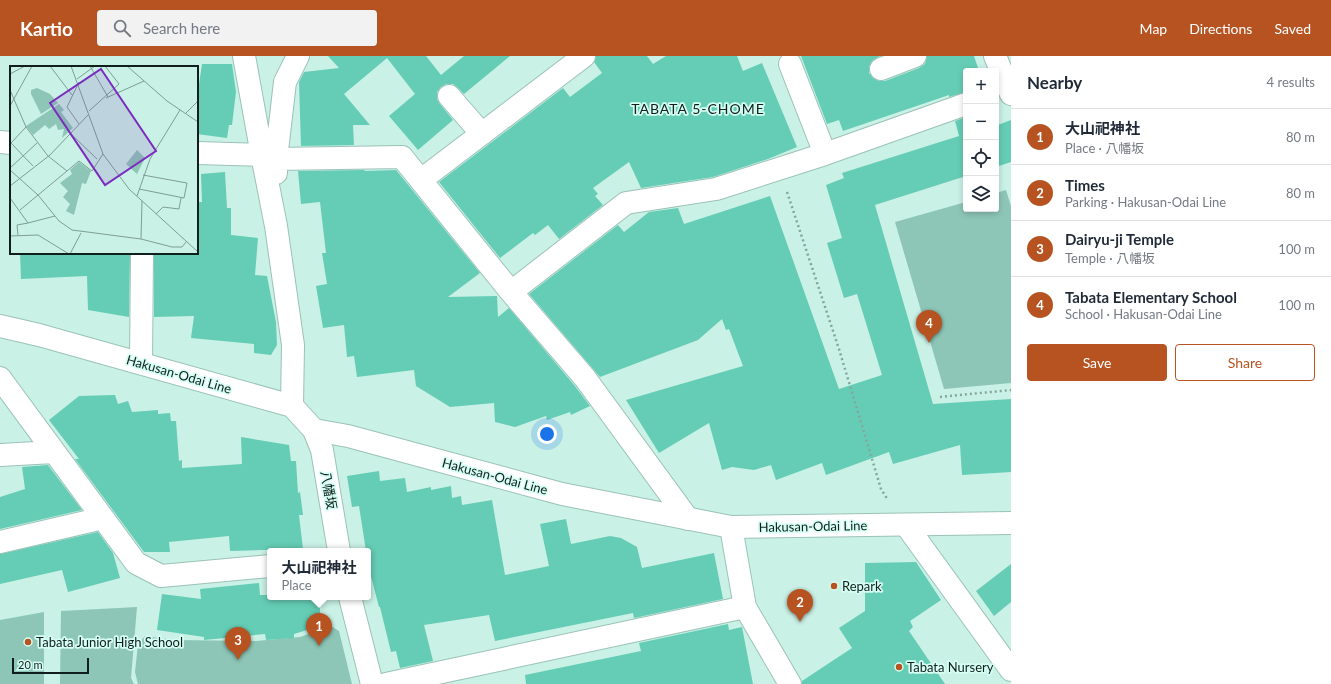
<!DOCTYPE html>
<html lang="en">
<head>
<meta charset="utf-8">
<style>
  :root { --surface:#fff; --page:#f2f2f3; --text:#1f2937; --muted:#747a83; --line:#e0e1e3; --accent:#b75320 }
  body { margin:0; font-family:Lato,"Noto Sans JP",sans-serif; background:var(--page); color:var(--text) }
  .controls { position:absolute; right:12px; top:12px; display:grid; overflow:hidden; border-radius:4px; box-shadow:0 2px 6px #0003 }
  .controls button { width:36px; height:36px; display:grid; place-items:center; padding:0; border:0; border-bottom:1px solid var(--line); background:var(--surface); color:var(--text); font:20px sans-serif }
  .scale { position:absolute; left:12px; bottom:10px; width:77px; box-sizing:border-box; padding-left:4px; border:2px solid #101f1b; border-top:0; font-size:11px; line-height:14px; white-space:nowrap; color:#101f1b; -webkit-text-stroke:3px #d6fff3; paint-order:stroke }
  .you { position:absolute; left:547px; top:378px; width:14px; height:14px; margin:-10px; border:3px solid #fff; border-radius:50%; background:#1a73e8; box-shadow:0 0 0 6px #1a73e833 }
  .badge { display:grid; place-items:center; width:26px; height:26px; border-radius:50%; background:var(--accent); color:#fff; font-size:13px; font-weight:700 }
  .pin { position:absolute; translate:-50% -33px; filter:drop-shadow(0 1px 2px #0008) }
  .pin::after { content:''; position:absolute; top:21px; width:14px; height:12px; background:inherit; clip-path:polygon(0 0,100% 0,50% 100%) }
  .popup { position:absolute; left:267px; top:492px; width:104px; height:52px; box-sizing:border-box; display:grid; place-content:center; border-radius:4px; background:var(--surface); filter:drop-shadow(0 1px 3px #0005); font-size:13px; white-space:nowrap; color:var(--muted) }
  .popup b { font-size:15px; color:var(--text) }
  .popup::after { content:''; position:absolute; left:50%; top:100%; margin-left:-8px; border:8px solid transparent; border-top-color:var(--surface) }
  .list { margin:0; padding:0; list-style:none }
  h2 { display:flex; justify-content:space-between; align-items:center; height:52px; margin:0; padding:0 16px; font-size:17px }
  h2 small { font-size:13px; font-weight:400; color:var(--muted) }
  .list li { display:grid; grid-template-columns:26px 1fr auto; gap:12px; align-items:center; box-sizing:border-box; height:56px; padding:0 16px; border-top:1px solid var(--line) }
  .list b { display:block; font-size:15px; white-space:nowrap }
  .list p { margin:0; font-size:13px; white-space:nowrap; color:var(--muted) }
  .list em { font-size:13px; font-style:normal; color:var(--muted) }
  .actions { display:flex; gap:8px; padding:12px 16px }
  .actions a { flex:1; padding:9px 0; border:1px solid var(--accent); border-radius:4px; text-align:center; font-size:14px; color:var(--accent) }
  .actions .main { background:var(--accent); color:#fff }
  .icon { flex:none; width:22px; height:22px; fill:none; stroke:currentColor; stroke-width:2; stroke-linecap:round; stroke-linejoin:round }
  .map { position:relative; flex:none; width:1011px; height:628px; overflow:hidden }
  header { display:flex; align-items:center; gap:24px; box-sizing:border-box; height:56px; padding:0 20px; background:var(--accent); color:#fff }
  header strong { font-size:19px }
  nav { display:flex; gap:22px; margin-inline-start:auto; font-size:14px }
  .search { width:280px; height:36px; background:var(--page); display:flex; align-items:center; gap:10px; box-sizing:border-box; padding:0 14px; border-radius:4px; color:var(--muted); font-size:15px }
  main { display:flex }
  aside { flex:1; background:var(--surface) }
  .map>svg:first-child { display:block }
  .green { fill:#8dc6b7 }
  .building { fill:#65cdb5 }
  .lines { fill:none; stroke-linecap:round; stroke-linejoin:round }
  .minor-casing { stroke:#9bc2b7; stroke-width:24 }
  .major-casing { stroke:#9bc2b7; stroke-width:24 }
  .path { stroke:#86a59c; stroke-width:2.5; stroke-dasharray:2 3; stroke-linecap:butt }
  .minor { stroke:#fff; stroke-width:22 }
  .major { stroke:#fff; stroke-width:22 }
  .poi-dot { fill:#b75320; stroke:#d6fff3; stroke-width:1.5 }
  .labels { text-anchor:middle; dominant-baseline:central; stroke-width:3.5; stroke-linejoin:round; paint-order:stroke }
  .street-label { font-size:13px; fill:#101f1b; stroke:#d6fff3 }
  .poi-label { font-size:13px; fill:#101f1b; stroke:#d6fff3; text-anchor:start }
  .neighbourhood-label { font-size:14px; letter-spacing:1px; fill:#101f1b; stroke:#d6fff3 }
  .inset-road { fill:none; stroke:#7f9d95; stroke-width:1 }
  .view { fill:#7b2cbf; fill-opacity:0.15; stroke:#7b2cbf; stroke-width:2 }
  .inset-edge { fill:none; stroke:#101f1b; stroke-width:2 }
</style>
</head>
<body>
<header>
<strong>Kartio</strong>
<div class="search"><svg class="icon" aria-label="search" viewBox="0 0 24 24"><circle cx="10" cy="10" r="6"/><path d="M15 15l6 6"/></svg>Search here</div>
<nav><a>Map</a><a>Directions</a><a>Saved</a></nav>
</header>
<main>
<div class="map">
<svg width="1011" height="628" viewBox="0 0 1011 628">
  <rect width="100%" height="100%" fill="#c9f1e6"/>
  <path class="green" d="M1006,134L1011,150V327L944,333L895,166L966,146V153H996V137Z
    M137,551L131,622L134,628H60L61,555Z
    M44,556V628H0V564Z
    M331,570L339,575L352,628H138L135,616L138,588L145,580L174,584L256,585L300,581Z"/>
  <path class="building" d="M328,0H426L441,19L464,0H510L464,38L458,32L453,28H446L441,31L437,36V43L440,48L453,64L418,94L389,60L415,38L387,2L344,38L370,69H353L354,89L301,90L299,26L304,16L339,12Z
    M596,0H647L653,8L666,0H737L743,15L762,7L797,91L768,103L713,121L641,132L629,106L593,132L598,138L595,140L603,149L559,183L548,169L535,179L533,177L500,202L439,126L563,32L570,41L602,17L594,6Z
    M801,0H880L872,5L869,11V17L873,22L879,25H885L919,12L925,8L927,0H974L979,15H966V36L949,41V39L843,75L839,64L827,68Z
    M202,8H232L236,36L232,69H229L227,82L197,78V42Z
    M966,61V120L875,149L933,348L1011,343V416L962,419L960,389L893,408L889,396L826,419L822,407L776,424L771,409L754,414L732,411L722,414L709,367L659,397L626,344L743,310L729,273L726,274L722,263L698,284L600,321L529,238L618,169L624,176L649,156L678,152L684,168L770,140L839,333L882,319L857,238L844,242L827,187L842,182L826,129L844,122L842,117L959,80L955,65Z
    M996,62L998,69L1011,64V106L996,111Z
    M364,114L365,115L396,114L480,217L448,241L497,240L498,261L509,252L575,330L590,350L571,359L570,356L547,364L546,360L515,371L495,366L494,347L450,351L416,330L414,314L357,321L354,300L347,301L344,269L323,272L316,230L327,228L322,197H326L320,146L301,148L298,115Z
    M225,116L227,152H231V179L258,182L255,219L267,220L276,266L277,289L271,299L254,297V288L191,282L194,260L154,261V197H197V146H202L201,118Z
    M20,197H130L129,261L88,254L87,220L21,223Z
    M115,339L118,348L128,345L132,356L158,354V358L170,357L171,365H176L179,405L182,404V412L242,408L241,381L289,389L291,405H296L298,437L300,436L303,459H299L303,493L230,495L229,480L169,486L170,496H144L75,403H79L49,364L79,340Z
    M48,409L82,454L0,473V441L25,433L22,411Z
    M379,415L380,425L405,422L407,436L431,431V434L451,430L452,442L461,440L462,449L492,444L505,519L549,510L540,468L566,463L571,488L610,480L621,482L637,491L642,512L714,497L723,543L634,562L633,557L495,585L489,559L424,569L433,605L400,612L396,595L391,596L380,551H379L368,509V495H366L359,450L352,451L347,420Z
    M98,476L113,497L120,522L68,536L62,514L0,528V498Z
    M916,506L941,544L910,565L913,571L909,575L945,628H802V625L852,592L839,572L865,555V507Z
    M1011,508V546L994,560L976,535Z
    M259,527L260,539H270V541H320V570L294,578V582L266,584L265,578L204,584V581L157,574L162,538L201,543L200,533Z
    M728,568L729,574L742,571L753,628H526L525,619L641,595L639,587Z"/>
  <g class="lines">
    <g class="minor-casing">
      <path id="minor" d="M244,0L262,99L276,170L293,289L292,350
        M995,0L1011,38
        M790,8L825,98
        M881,13L915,0
        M449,40L482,78
        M0,86L11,87
        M197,97L262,99L276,103L402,101L511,236L585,322L688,463
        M276,117V103L285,26L298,0
        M421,124L584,0
        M511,236L626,147L716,133L825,98L966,48
        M141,307L142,197
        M0,322L136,507L161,520L270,510
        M314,374L322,394L339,495
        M0,399L54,396
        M906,469L1011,614
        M731,471L745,551L790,628
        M0,486L103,462
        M350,541L372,628
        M386,628L745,551"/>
    </g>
    <g class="major-casing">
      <path id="major" d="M0,270L39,279L292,350L314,374L348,380L562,438L731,471L1011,467"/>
    </g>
    <path class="path" d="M787,136L839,293L881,433L888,444
      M940,341L1011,334"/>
    <use href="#minor" class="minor"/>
    <use href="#major" class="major"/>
  </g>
  <g class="poi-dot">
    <circle cx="834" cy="530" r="4"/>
    <circle cx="28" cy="586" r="4"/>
    <circle cx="899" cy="611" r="4"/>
  </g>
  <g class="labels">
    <g class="street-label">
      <text transform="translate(179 318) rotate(16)">Hakusan-Odai Line</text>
      <text transform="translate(495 420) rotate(15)">Hakusan-Odai Line</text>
      <text transform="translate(329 434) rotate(80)">八幡坂</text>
      <text transform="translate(813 470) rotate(-1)">Hakusan-Odai Line</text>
    </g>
    <g class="poi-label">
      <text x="842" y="530">Repark</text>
      <text x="36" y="586">Tabata Junior High School</text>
      <text x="907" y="611">Tabata Nursery</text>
    </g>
    <g class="neighbourhood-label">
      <text x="698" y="52">TABATA 5-CHOME</text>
    </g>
  </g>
  <g transform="translate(10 10)">
    <rect width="188" height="188" fill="#c9f1e6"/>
    <path d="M27,22L40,28L48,37L31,48L21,28V24ZM49,38L54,44L51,46L63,62L52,72L54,63L48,64L46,58L39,63L35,59L23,69L16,60ZM127,84L135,92L127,108L116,98ZM69,96L81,105L76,118L72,117L64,149L56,145L60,138L53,131L58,125L50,117L62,108L60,104Z" fill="#8dc6b7"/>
    <path class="inset-road" d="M40,0L62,29M61,0L93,88L119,123L188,186M80,0L98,31M117,0L157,35L188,56M0,8L15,0M67,13L85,0M69,16L57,41L69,58M0,24L16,61L38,90L57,105M96,32L134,15M0,40L22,0M79,45L109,18L95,0M176,47L188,35M60,67L87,93M1,77L23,100M1,77L16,61M0,102L27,77M0,104L28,129L49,155L62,164L131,173L162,181H172L177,175M0,120L40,89L78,49M129,123L174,132L177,117L133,109M127,130L140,93L170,44M0,132L18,157L45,150M10,144L69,95L82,105L93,88M146,148L153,141L169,143L171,132M8,169L7,159L18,157M0,170L28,169L59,188M131,173L132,135M60,188L71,167"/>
    <path class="view" d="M91,3L146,85L95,119L40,37Z"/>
    <rect width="188" height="188" class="inset-edge"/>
  </g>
</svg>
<div class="controls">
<button>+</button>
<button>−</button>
<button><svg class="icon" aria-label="locate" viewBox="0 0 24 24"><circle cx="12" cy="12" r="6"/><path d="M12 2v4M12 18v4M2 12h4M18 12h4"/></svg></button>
<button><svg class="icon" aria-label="layers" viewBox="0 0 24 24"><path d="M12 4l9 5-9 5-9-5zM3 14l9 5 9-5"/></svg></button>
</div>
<div class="scale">20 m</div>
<div class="you"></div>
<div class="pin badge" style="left:319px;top:590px">1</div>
<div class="popup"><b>大山祀神社</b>Place</div>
<div class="pin badge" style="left:800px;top:566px">2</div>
<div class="pin badge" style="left:238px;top:604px">3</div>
<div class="pin badge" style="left:929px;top:287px">4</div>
</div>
<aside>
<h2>Nearby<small>4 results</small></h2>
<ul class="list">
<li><span class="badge">1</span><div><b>大山祀神社</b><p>Place · 八幡坂</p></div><em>80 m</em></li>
<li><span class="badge">2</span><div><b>Times</b><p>Parking · Hakusan-Odai Line</p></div><em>80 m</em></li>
<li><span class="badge">3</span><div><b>Dairyu-ji Temple</b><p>Temple · 八幡坂</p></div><em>100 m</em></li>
<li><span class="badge">4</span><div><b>Tabata Elementary School</b><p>School · Hakusan-Odai Line</p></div><em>100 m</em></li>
</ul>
<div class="actions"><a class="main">Save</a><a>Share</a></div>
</aside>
</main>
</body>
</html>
